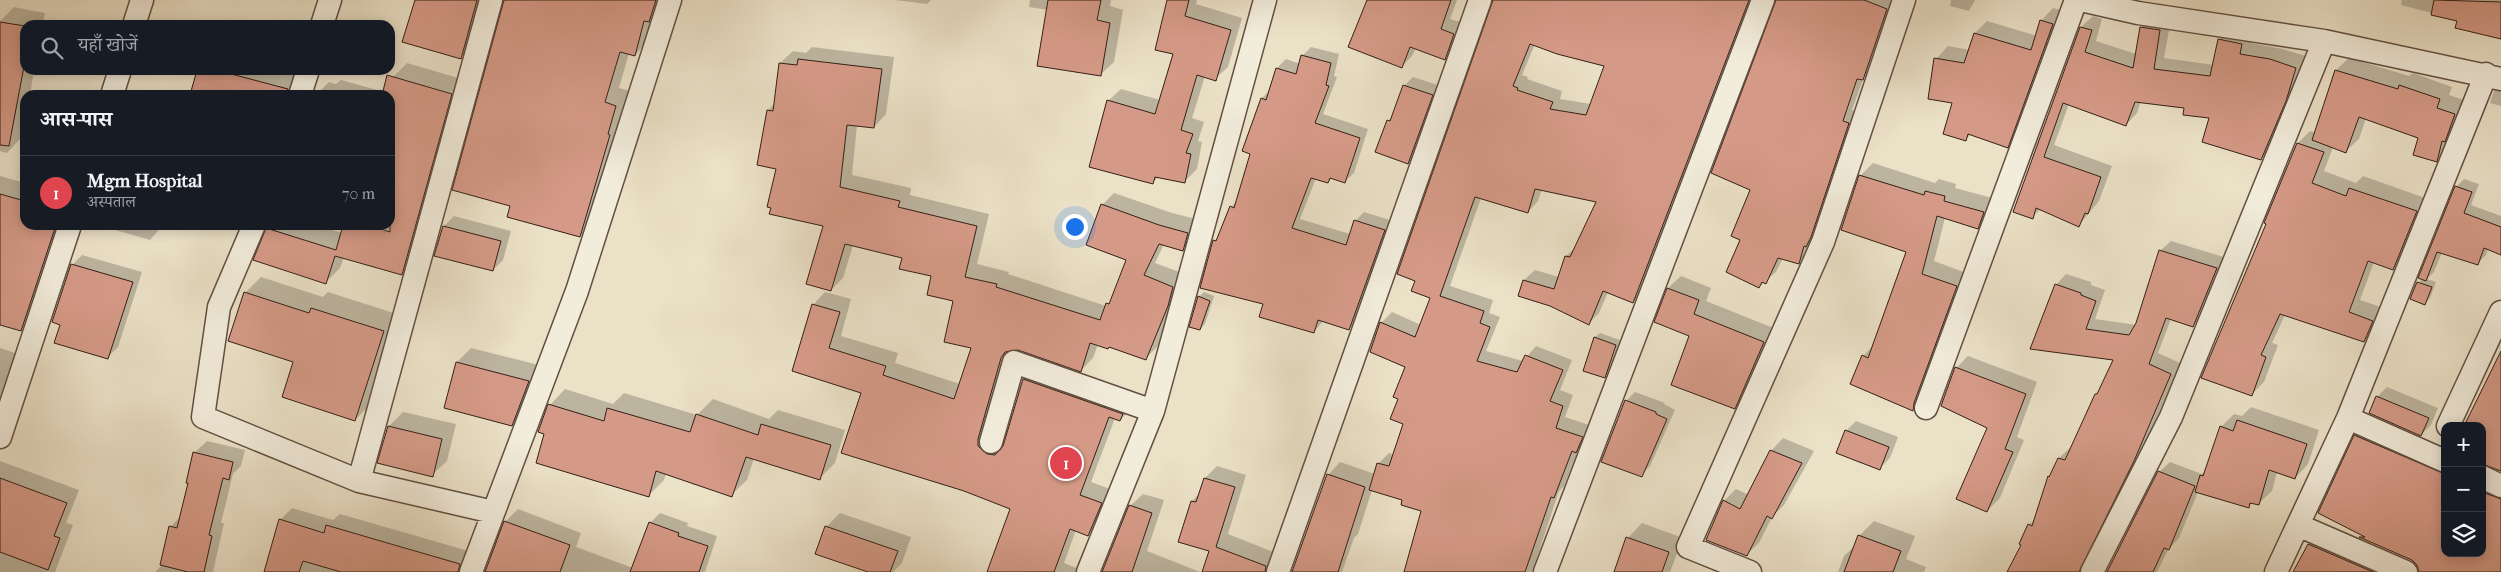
<!DOCTYPE html>
<html lang="hi">
<head>
<meta charset="utf-8">
<style>
  :root { --surface:#171b24; --page:#242831; --text:#f1f3f6; --muted:#9ea1a6; --line:#363941; --accent:#c59692 }
  body { margin:0; font-family:"IM FELL French Canon","Noto Serif Devanagari",serif; background:var(--page); color:var(--text) }
  .controls { position:absolute; right:15px; bottom:15px; display:grid; overflow:hidden; border-radius:10px; box-shadow:0 2px 12px #0003 }
  .controls button { width:45px; height:45px; display:grid; place-items:center; padding:0; border:0; border-bottom:1px solid var(--line); background:var(--surface); color:var(--text); font:25px sans-serif }
  .you { position:absolute; left:1074px; top:226px; width:18px; height:18px; margin:-12px; border:4px solid #fff; border-radius:50%; background:#1a73e8; box-shadow:0 0 0 8px #1a73e833 }
  .badge { display:grid; place-items:center; width:32px; height:32px; border-radius:50%; background:var(--accent); color:#fff; font-size:16px; font-weight:700 }
  .pin { position:absolute; translate:-50% -50%; border:2px solid #fff; box-shadow:0 1px 5px #0006 }
  .list { margin:0; padding:0; list-style:none }
  h2 { display:flex; justify-content:space-between; align-items:center; height:65px; margin:0; padding:0 20px; font-size:21px }
  h2 small { font-size:16px; font-weight:400; color:var(--muted) }
  .list li { display:grid; grid-template-columns:32px 1fr auto; gap:15px; align-items:center; box-sizing:border-box; height:75px; padding:0 20px; border-top:1px solid var(--line) }
  .list b { display:block; font-size:19px; white-space:nowrap }
  .list p { margin:0; font-size:16px; white-space:nowrap; color:var(--muted) }
  .list em { font-size:16px; font-style:normal; color:var(--muted) }
  .icon { flex:none; width:28px; height:28px; fill:none; stroke:currentColor; stroke-width:2; stroke-linecap:round; stroke-linejoin:round }
  .map { position:relative; flex:none; width:2501px; height:572px; overflow:hidden }
  .search { position:absolute; background:var(--surface); box-shadow:0 2px 12px #0003; left:20px; top:20px; width:375px; height:55px; display:flex; align-items:center; gap:12px; box-sizing:border-box; padding:0 18px; border-radius:15px; color:var(--muted); font-size:19px }
  .panel { position:absolute; background:var(--surface); box-shadow:0 2px 12px #0003; left:20px; top:90px; width:375px; height:140px; border-radius:15px }
  .map>svg:first-child { display:block }
  .shadow { fill:#0003; fill-rule:evenodd }
  .building { fill:#d59a87; stroke:#341e15; fill-rule:evenodd }
  .lines { fill:none; stroke-linecap:round; stroke-linejoin:round }
  .minor-casing { stroke:#624f42; stroke-width:25 }
  .minor { stroke:#f2ecdb; stroke-width:22 }
</style>
</head>
<body>
<div class="map">
<svg width="2501" height="572" viewBox="0 0 2501 572">
  <rect width="100%" height="100%" fill="#ebe1c7"/>
  <filter id="stains"><feTurbulence type="fractalNoise" baseFrequency=".004" numOctaves="4"/><feColorMatrix values="0 0 0 0 .2 0 0 0 0 .09 0 0 0 0 .02 0 0 0 .5 -.17"/></filter>
  <radialGradient id="worn" r=".72"><stop offset=".6" stop-color="#630" stop-opacity="0"/><stop offset="1" stop-color="#630" stop-opacity=".3"/></radialGradient>
  <path class="shadow" d="M416,0H488L476,42L461,57Z
    M505,0H665L649,40L635,55L629,53L619,88L630,91L595,221L580,236Z
    M895,0H931L927,4Z
    M1030,0H1111L1110,6L1123,10L1114,62L1100,75L1048,10L1029,7Z
    M1168,0H1197L1196,4L1242,18L1228,67L1215,79L1205,76L1192,118L1204,122L1198,141L1202,142L1197,169L1185,181L1159,177L1153,182L1108,101L1121,89L1160,100L1175,53Z
    M1368,0H1457L1450,19L1464,23L1455,48L1445,58L1416,48L1412,56L1402,66Z
    M1494,0H1755L1644,291L1633,302L1608,292L1599,313L1589,323L1551,305L1520,295L1524,280L1535,270L1559,277L1566,256L1577,246L1598,201L1542,189L1538,201L1528,212L1481,198L1450,286L1493,300L1489,313L1500,317L1486,351L1523,361L1536,346L1572,360L1560,390L1573,395L1565,417L1592,426L1586,441L1579,448L1564,486L1559,491L1532,572H1404L1423,510L1404,499L1372,490L1358,534L1354,538L1342,572H1293L1328,475L1340,462L1375,474L1378,464L1389,453L1394,455L1405,424L1400,399L1407,367L1381,323L1392,312L1421,325L1431,298L1416,280ZM1535,44L1606,65L1591,104L1560,99L1562,91L1527,79L1528,77L1522,75Z
    M1776,0H1896L1873,69L1863,79L1852,110L1859,112L1809,252L1799,262L1783,258L1776,272L1759,287L1742,240L1751,189Z
    M1951,0H1975L1969,11L1950,6Z
    M2402,0H2501V38L2459,20L2401,5Z
    M14,7L45,13L43,25H25V70H34L30,95H25V119L21,138L7,153L0,151V21Z
    M2053,8L2065,11L2020,134L2007,147L1971,134L1965,140L1954,102L1936,59L1948,46L1970,50L1975,33L1987,21L2037,36L2041,21Z
    M2093,16L2102,19L2096,41L2136,54L2141,28L2152,16L2171,19L2164,58L2214,65L2219,40L2230,28L2253,33L2251,43L2282,49L2306,56L2272,147L2261,159L2211,117L2186,107L2141,101L2137,113L2126,125L2069,104L2054,145L2112,166L2099,201L2079,225L2041,209L2032,217L2014,211L2081,27Z
    M812,47L894,57L886,114L874,127L857,125L852,175L911,188L910,195L989,214L977,264L1009,272L1008,274L1106,306L1113,298L1128,259L1102,205L1114,193L1172,213L1200,220L1195,237L1183,249L1164,244L1155,263L1185,274L1180,292L1158,346L1145,359L1110,346L1098,344L1093,358L1081,370L1012,348L990,425L1001,443H1004L1024,380L1036,367L1132,408L1120,420L1115,418L1091,482L1113,490L1101,522L1088,534L1076,530L1064,563L1087,572H988L1012,508L863,392L794,370L813,305L825,292L851,299L841,336L898,353L895,363L960,384L973,347L955,300L932,275L903,257L853,245L843,278L831,290L825,226L778,168L768,110L775,103L780,63L793,51L806,53Z
    M1311,47L1339,54L1334,76L1337,77L1323,114L1368,129L1354,173L1344,182L1332,178L1328,182L1316,178L1300,219L1350,234L1355,221L1364,212L1393,221L1358,320L1349,329L1323,321L1314,332L1264,303L1214,241L1220,235L1231,207L1238,200L1252,153L1243,150L1262,98L1270,90L1277,68L1286,59L1300,64L1302,56Z
    M2349,58L2409,76L2413,73L2452,87L2449,95L2467,101L2449,148L2436,160L2419,137L2366,118L2359,139L2346,151L2333,147L2324,171L2356,183L2363,176L2428,199L2405,256L2393,268L2374,262L2360,300L2384,308L2376,329L2364,341L2285,315L2272,343L2278,345L2264,382L2252,394L2268,223L2266,222L2298,143L2310,131L2316,133L2336,70Z
    M407,63L465,80L416,260L401,274L344,257L340,268L326,282L268,229L271,225H316L342,233L344,225H390V95H192L198,70H283L302,75L311,94L319,92L329,82L336,84L341,80L388,93L393,77Z
    M1413,77L1441,86L1417,154L1408,163L1388,121L1394,114L1404,86Z
    M2501,85V106L2490,103L2494,91Z
    M1873,163L1935,183L1939,179L1956,184L1955,188L1996,199L1990,215L1977,228L1945,218L1934,261L1969,274L1925,397L1913,409L1863,356L1874,345L1908,251L1860,176Z
    M0,176L25,183V225H65L35,316L21,330L0,323Z
    M2464,179L2479,184L2471,205L2501,216V250L2488,249L2486,255L2478,263L2442,252L2434,272L2427,279L2436,282L2430,298L2425,303L2412,298L2422,278L2456,187Z
    M454,216L511,231L503,260L493,270L436,255L444,226Z
    M98,225H163L150,240Z
    M2171,241L2227,258L2203,315L2193,326L2171,319L2158,353L2180,363L2095,572H2009L2023,544L2029,525L2036,518L2049,477L2059,458L2070,448L2072,449L2096,394L2100,390L2115,359L2032,348L2056,285L2066,274L2091,282V285L2105,290L2095,319L2137,325L2160,251Z
    M82,255L142,272L118,347L108,357L62,324L72,265Z
    M1681,276L1711,288L1706,301L1776,329L1747,396L1734,408L1690,335L1656,321L1668,288Z
    M261,277L323,297L328,292L400,315L371,404L355,420L295,361L245,293Z
    M1204,292L1214,296L1205,324L1200,329L1199,297Z
    M1600,333L1620,340L1609,372L1604,377L1584,370L1595,337Z
    M0,348L21,355L0,419Z
    M471,348L543,366L526,410L512,424L457,362Z
    M1968,356L2037,382L2017,437L2024,440L2000,498L1987,511L1988,427L1956,368Z
    M2387,387L2438,408L2431,425L2421,435L2377,397Z
    M565,389L613,404L624,393L697,415L713,399L769,419L778,410L845,430L835,463L820,478L754,458L747,480L731,495L666,473L664,480L648,496L546,433L550,405Z
    M1635,392L1665,403L1664,404L1675,410L1650,466L1641,475L1626,401Z
    M2251,407L2319,430L2308,464L2295,478L2277,472L2272,491L2258,504L2253,502L2248,507L2198,492L2179,538L2168,550L2157,572H2108L2159,472L2170,462L2202,474L2206,470L2221,427L2234,414L2242,416Z
    M403,412L456,424L447,461L432,475L389,426Z
    M1856,421L1898,437L1890,458L1880,468L1846,431Z
    M2365,426L2445,461V553H2482V476L2501,486V570L2492,572H2419L2418,564L2412,559L2362,537L2363,535L2355,436Z
    M1783,438L1814,451L1784,505L1772,517L1759,543L1746,555L1724,501L1736,489L1749,495L1771,451Z
    M207,441L245,450L241,466L233,474L221,523H224L213,572H155L161,566L170,527L181,516L194,453Z
    M0,461L79,490L66,523L73,525L55,572H0Z
    M1217,466L1246,475L1228,534L1278,554L1280,568L1291,572H1203L1210,550L1192,501L1200,493L1205,478Z
    M1143,494L1164,500L1147,551L1200,572H1104L1130,506Z
    M292,508L333,520L340,514L472,552V572H265L280,520Z
    M518,509L581,533L576,547L633,568L650,523L660,513L688,523L687,526L717,536L705,572H485L505,522Z
    M840,513L911,537L902,563L893,572H872L826,527Z
    M1874,521L1915,536L1906,559L1926,567L1924,572H1838L1844,556L1856,545L1859,536Z
    M1642,523L1683,538L1670,572H1615L1628,538Z
    M2317,536L2386,572H2294L2309,544Z"/>
  <path class="building" d="M415,0H477L461,59L402,42Z
    M504,0H656L649,22L644,21L635,56L620,52L605,102L616,106L608,134L610,135L580,237L507,217L510,206L452,190Z
    M1048,0H1101L1097,20L1110,23L1101,76L1037,66Z
    M1167,0H1189L1185,16L1231,30L1216,81L1197,75L1181,130L1193,134L1186,153L1191,154L1185,183L1155,177L1153,184L1089,167L1107,100L1155,114L1173,54L1155,50Z
    M1367,0H1451L1441,29L1454,34L1445,60L1410,47L1402,68L1348,47Z
    M1493,0H1749L1633,303L1603,291L1589,325L1550,306L1518,296L1523,280L1554,289L1565,256L1570,257L1596,202L1535,189L1528,213L1475,197L1440,296L1484,311L1480,323L1490,327L1477,361L1517,372L1525,355L1563,370L1550,401L1563,406L1556,428L1583,437L1576,453L1572,451L1554,498L1551,497L1525,572H1404L1421,511L1401,505L1402,500L1369,490L1377,463L1389,466L1403,424L1390,419L1398,399L1393,397L1405,367L1370,352L1380,322L1415,337L1430,298L1411,291L1415,281L1397,274ZM1530,44L1557,54L1604,66L1586,115L1550,109L1553,102L1517,90L1518,88L1513,86Z
    M1776,0H1864L1887,9L1863,80L1857,79L1843,121L1849,123L1811,237L1806,247L1804,246L1799,264L1778,258L1766,284L1762,282L1759,288L1726,272L1740,240L1731,236L1750,190L1711,173Z
    M2434,0L2501,2V39L2455,28L2457,21L2431,15Z
    M2040,20L2053,24L2008,148L1968,134L1966,141L1943,134L1952,103L1928,99L1934,58L1964,63L1974,33L2031,50Z
    M0,22L25,26V61L9,146L0,145Z
    M2080,27L2092,30L2085,52L2133,68L2140,27L2160,30L2154,69L2210,76L2218,39L2242,44L2240,54L2270,59L2296,68L2286,101L2261,160L2202,142L2209,118L2183,115L2184,108L2135,102L2126,126L2063,103L2044,157L2101,177L2088,214L2085,213L2079,227L2036,208L2033,219L2013,212Z
    M1301,55L1331,63L1326,85L1329,86L1315,123L1360,138L1345,183L1330,178L1328,183L1311,178L1292,228L1346,245L1354,220L1385,230L1349,330L1318,320L1314,333L1259,317L1263,304L1200,288L1213,240L1216,241L1230,206L1234,208L1250,154L1242,151L1261,98L1266,100L1276,68L1296,74Z
    M798,59L882,69L874,128L847,125L840,187L900,201L898,207L977,226L965,277L997,284L996,287L1100,320L1106,303L1109,304L1126,260L1086,245L1101,204L1159,225L1188,233L1183,251L1159,244L1144,275L1173,287L1168,306L1146,360L1109,347L1108,349L1090,343L1081,372L1018,350L1005,352L1001,358L978,439V446L987,454L995,455L1003,446L1023,379L1123,414L1120,421L1109,417L1080,495L1102,503L1088,536L1070,529L1054,572H987L1010,509L964,491L841,453L861,393L792,371L812,304L840,312L829,348L886,366L883,375L954,399L971,348L944,342L953,301L927,295L931,276L899,269L902,258L845,244L831,291L806,284L823,226L769,214L771,208L767,207L776,169L757,165L767,110L773,111L779,63L797,65Z
    M197,70H216L288,89L287,95H190Z
    M2335,70L2398,89L2399,85L2440,99L2437,108L2455,114L2445,142L2442,141L2437,162L2413,155L2418,138L2359,117L2346,153L2312,140Z
    M387,75L452,94L402,275L335,256L326,284L253,260L266,228L336,250L343,225H368L390,232V95H382Z
    M1403,85L1433,95L1408,164L1375,152L1387,120L1390,121Z
    M2297,143L2324,152L2312,183L2346,196L2349,188L2417,211L2393,270L2368,261L2349,312L2373,321L2364,342L2280,314L2261,355L2266,357L2252,396L2201,378L2266,224L2264,223Z
    M1859,175L1924,195L1925,191L1945,196L1944,201L1984,212L1978,229L1937,216L1922,274L1957,286L1914,403L1913,411L1850,384L1862,355L1868,358L1906,252L1841,230Z
    M2455,186L2472,192L2464,213L2501,227V255L2484,248L2478,265L2437,252L2426,281L2418,278Z
    M0,194L25,201V225H56L21,331L0,325Z
    M443,226L501,241L493,271L434,256Z
    M2159,250L2217,268L2193,327L2166,318L2149,364L2171,374L2134,461L2079,572H2007L2021,545L2019,544L2028,524L2032,526L2048,476L2049,477L2058,458L2065,460L2095,394H2097L2113,360L2030,349L2055,284L2081,293V295L2096,301L2086,329L2129,335L2136,323Z
    M71,264L133,282L108,359L54,343L60,325L52,322Z
    M2417,282L2432,287L2425,305L2410,299Z
    M1667,288L1699,300L1694,314L1764,342L1735,409L1671,385L1689,336L1654,322Z
    M244,292L309,313L311,308L384,331L355,421L282,397L293,362L228,341Z
    M1198,296L1210,301L1200,330L1189,327Z
    M1594,337L1616,345L1605,378L1583,371Z
    M2501,351V471L2482,464V426H2464Z
    M456,362L529,381L512,426L444,408Z
    M1955,367L2026,394L2005,449L2013,452L1987,512L1956,499L1987,428L1941,406Z
    M2376,396L2429,418L2421,436L2369,413Z
    M1625,400L1656,412V414L1667,419L1642,477L1601,462Z
    M548,404L604,421L607,408L690,432L696,414L758,435L761,424L831,445L820,480L746,457L732,497L656,471L649,497L536,463L544,434L538,432Z
    M2237,420L2307,444L2295,479L2269,470L2259,505L2250,503L2249,508L2195,492L2200,475L2203,476L2220,426L2233,431Z
    M388,426L442,439L433,477L377,463Z
    M1845,430L1889,447L1880,470L1836,453Z
    M2354,435L2445,474V553H2482V492L2501,499V572H2419L2417,565L2412,560L2359,537H2365L2318,513Z
    M1770,450L1802,463L1772,519L1767,516L1747,556L1706,540L1723,500L1740,509Z
    M193,452L233,462L229,480L223,478L209,535L212,536L204,572H188L160,565L169,526L177,528L188,483H186Z
    M2158,471L2195,486L2169,550L2164,548L2153,572H2107Z
    M1327,474L1365,487L1338,572H1292Z
    M0,478L67,503L54,536L60,538L48,570L0,552Z
    M1204,478L1235,487L1216,547L1266,566L1265,572H1202L1209,551L1178,542L1191,501L1196,502Z
    M1129,505L1152,513L1132,572H1102Z
    M279,519L324,533L326,525L384,542L460,564L458,572H341L303,561L299,572H264Z
    M504,521L570,545L560,572H485Z
    M649,522L679,533L678,536L708,546L699,572H630Z
    M825,526L898,551L890,572H868L815,554Z
    M1858,535L1901,551L1893,572H1844Z
    M1626,537L1669,552L1662,572H1614Z
    M2308,544L2373,572H2293Z"/>
  <g class="lines">
    <g class="minor-casing">
      <path id="minor" d="M2081,0L2138,13L2324,41L2501,79
        M134,25L142,0
        M322,25L330,0
        M112,95L120,70
        M300,95L308,70
        M254,225L219,307L203,417L359,481L493,512
        M1926,408L2076,0
        M2348,418L2445,461
        M2448,426L2501,312
        M0,437L70,225
        M991,442L1014,362L1153,411
        M2482,477L2501,486
        M359,481L491,0
        M2300,526L2406,572
        M471,572L577,291L670,0
        M1088,572L1153,411L1265,0
        M1278,572L1480,0
        M1545,572L1763,0
        M1750,572L1688,547L1823,242L1904,0
        M2092,572L2171,417L2324,41
        M2276,572L2348,418L2486,74"/>
    </g>
    <use href="#minor" class="minor"/>
  </g>
  <rect width="100%" height="100%" filter="url(#stains)"/>
  <rect width="100%" height="100%" fill="url(#worn)"/>
</svg>
<div class="controls">
<button>+</button>
<button>−</button>
<button><svg class="icon" aria-label="layers" viewBox="0 0 24 24"><path d="M12 4l9 5-9 5-9-5zM3 14l9 5 9-5"/></svg></button>
</div>
<div class="you"></div>
<div class="pin badge" style="left:1066px;top:463px;background:#e0444e">1</div>
<div class="search"><svg class="icon" aria-label="search" viewBox="0 0 24 24"><circle cx="10" cy="10" r="6"/><path d="M15 15l6 6"/></svg>यहाँ खोजें</div>
<section class="panel">
<h2>आस-पास<small></small></h2>
<ul class="list">
<li><span class="badge" style="background:#e0444e">1</span><div><b>Mgm Hospital</b><p>अस्पताल</p></div><em>70 m</em></li>
</ul>
</section>
</div>
</body>
</html>
